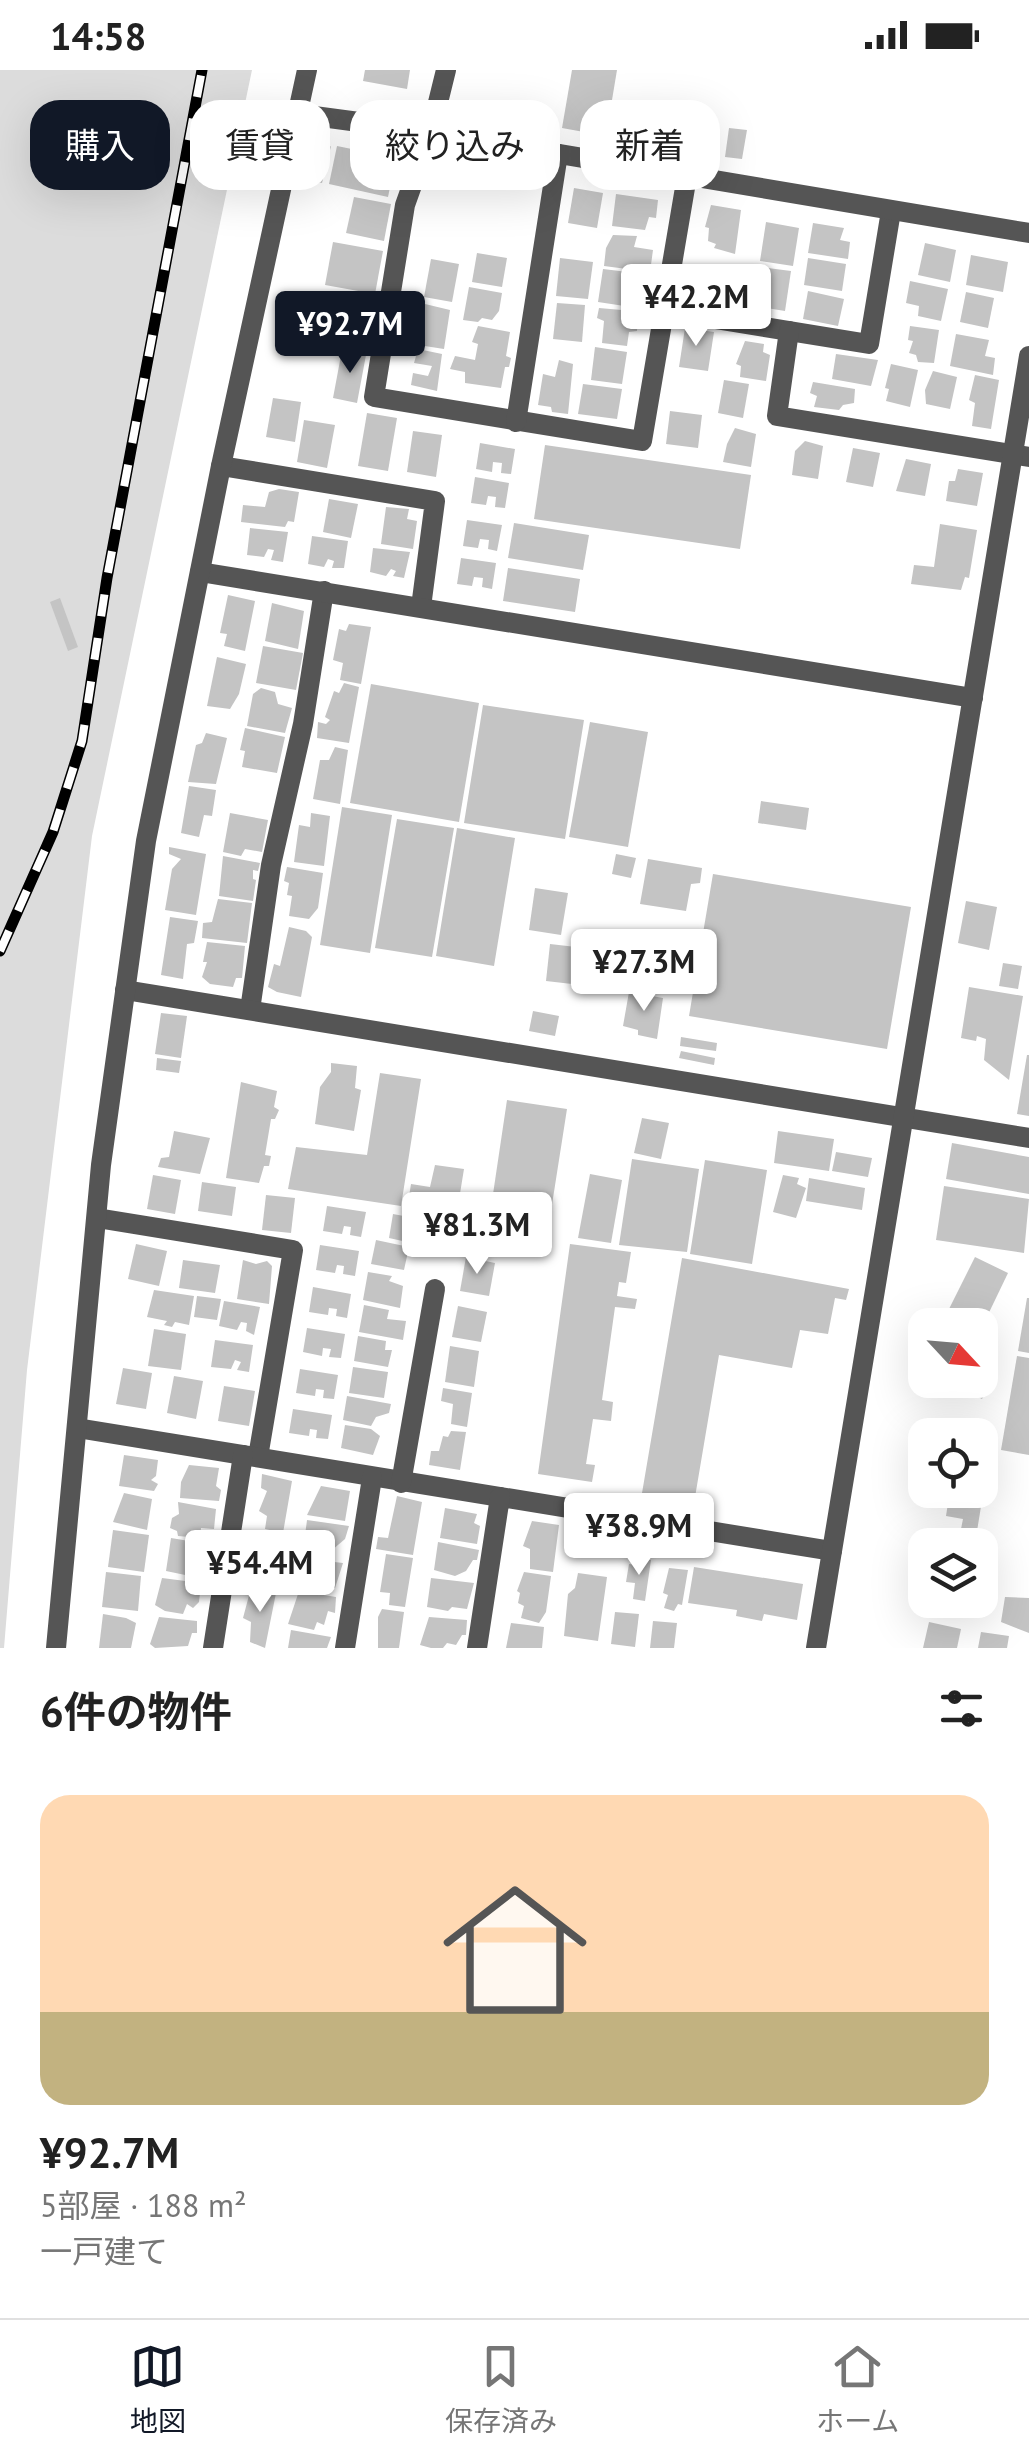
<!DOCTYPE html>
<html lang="ja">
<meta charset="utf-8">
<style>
:root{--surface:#fff;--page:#f6f6f6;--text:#222;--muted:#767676;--line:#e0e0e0;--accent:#111827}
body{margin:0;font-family:"PT Sans","Noto Sans JP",sans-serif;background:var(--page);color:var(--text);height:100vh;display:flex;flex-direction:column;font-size:38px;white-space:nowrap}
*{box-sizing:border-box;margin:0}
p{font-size:32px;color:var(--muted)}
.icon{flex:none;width:55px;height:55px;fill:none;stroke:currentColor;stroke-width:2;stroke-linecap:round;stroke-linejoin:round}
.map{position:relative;height:1578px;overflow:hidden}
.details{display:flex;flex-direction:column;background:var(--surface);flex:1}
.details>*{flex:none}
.top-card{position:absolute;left:30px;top:30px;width:970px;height:90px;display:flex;gap:20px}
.needle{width:65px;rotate:116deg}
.controls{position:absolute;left:908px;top:1238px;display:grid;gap:20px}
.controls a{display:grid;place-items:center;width:90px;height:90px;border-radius:20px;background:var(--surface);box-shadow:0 10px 40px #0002;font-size:50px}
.price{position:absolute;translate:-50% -85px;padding:0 22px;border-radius:10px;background:#fff;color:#222;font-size:32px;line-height:65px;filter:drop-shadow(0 2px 5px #0008)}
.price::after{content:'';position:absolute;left:50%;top:60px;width:30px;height:22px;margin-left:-15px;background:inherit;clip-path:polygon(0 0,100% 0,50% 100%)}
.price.active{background:var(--accent);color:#fff}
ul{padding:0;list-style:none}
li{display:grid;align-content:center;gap:20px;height:530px;padding:0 40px}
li+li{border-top:2px solid var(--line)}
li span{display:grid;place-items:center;height:310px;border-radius:30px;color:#555}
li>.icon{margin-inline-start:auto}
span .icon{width:180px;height:180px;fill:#fffc;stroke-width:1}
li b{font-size:42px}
h2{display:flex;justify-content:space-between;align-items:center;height:120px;padding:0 40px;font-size:42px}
.pill{padding:0 35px;border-radius:30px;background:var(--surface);box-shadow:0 10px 40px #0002;font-size:35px;line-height:90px}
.pill.active{background:var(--accent);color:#fff}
.status{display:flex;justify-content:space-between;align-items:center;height:70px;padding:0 50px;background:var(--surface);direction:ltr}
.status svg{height:28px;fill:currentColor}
.dock{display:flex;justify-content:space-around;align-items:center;height:140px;border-top:2px solid var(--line);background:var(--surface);font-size:28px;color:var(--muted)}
.dock a{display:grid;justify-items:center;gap:5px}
.dock .active{color:var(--accent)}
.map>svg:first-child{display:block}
.green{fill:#dcdcdc}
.building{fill:#c4c4c4}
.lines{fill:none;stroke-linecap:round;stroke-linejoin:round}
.minor{stroke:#555;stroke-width:20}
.tertiary{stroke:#555;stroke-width:20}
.rail-casing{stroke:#000;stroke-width:11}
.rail{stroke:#fff;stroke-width:8;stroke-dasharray:22;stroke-linecap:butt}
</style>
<div class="status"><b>14:58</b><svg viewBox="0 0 49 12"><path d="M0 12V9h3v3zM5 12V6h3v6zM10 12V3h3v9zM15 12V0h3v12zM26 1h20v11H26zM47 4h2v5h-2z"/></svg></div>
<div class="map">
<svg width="1029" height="1578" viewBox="0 0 1029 1578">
<rect width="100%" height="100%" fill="#fff"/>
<polygon class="green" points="0,0 252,0 92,766 27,1300 4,1578 0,1578"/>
<g class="building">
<polygon points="365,0 410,0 407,19 363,11"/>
<polygon points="572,0 617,0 606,66 562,58"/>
<polygon points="729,58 747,60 742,89 725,87"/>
<polygon points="331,76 322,113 310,110 315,87"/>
<polygon points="337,76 396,88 388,127 329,114"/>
<polygon points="574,118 603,123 597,158 568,153"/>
<polygon points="616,124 658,130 656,148 649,147 645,160 612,156"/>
<polygon points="354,127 391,134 384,171 346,163"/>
<polygon points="711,135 741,140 735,184 714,178 716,174 708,171 709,158 705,157"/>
<polygon points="766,152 799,158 793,196 760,191"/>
<polygon points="813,153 844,158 840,170 850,172 848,189 808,183"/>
<polygon points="613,165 637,166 634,177 653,180 650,202 604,196 606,178"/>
<polygon points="333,172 383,181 375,224 325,215"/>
<polygon points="925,173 956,180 950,212 918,205"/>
<polygon points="477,183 507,188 502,217 472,212"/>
<polygon points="971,185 1008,192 1003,222 966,215"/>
<polygon points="560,188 593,192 588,229 556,226"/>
<polygon points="808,188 846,194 842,221 804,215"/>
<polygon points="431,189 459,194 452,232 424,227"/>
<polygon points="705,194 731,201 722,237 695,231"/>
<polygon points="761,197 791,201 785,241 755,236"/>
<polygon points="603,199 636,203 631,237 598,232"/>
<polygon points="910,211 948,219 941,251 918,246 919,236 906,233"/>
<polygon points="469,217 502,223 499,241 492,250 482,248 478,252 463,250"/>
<polygon points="808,221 844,229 838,256 803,249"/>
<polygon points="306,222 334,228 327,259 300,253"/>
<polygon points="966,222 994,228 988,258 960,252"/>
<polygon points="557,233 585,235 582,272 553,269"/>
<polygon points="425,234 450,240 444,279 412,274 414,246 420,246"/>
<polygon points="599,238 633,241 638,246 637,261 629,262 627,276 602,273 604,251 597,248"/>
<polygon points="342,244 371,250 366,277 337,271"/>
<polygon points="478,256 510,262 506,286 511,288 509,297 505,297 501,318 465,313 465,302 450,299 455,286 475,290 478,274 472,272"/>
<polygon points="910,256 939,260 934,293 918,292 916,285 909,283 913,271 908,270"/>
<polygon points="685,258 714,262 708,301 679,297"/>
<polygon points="956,264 989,270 985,286 995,288 993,305 950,296"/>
<polygon points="745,271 764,274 763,282 770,285 766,311 740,307 741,296 736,294"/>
<polygon points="595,277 627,282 622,314 591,310"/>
<polygon points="418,279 442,284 437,321 411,315 413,303 428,306 432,296 414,293"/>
<polygon points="342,280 366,285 357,333 333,328"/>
<polygon points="836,284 878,290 871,316 832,309"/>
<polygon points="559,290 573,294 568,344 552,342 551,337 538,335 543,304 555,307"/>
<polygon points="891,294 918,300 910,337 886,331 889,319 885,318"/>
<polygon points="933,301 957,307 950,339 926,334 925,320"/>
<polygon points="975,305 999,310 991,359 972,356 975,333 969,330"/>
<polygon points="724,310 749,314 743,348 718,343"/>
<polygon points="813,312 855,319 854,333 843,335 839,340 814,337 817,326 810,323"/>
<polygon points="583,314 622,319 617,349 578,344"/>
<polygon points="273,328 301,332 295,372 266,367"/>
<polygon points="670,341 702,345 698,378 666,374"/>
<polygon points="367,343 397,348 388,401 358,396"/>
<polygon points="304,350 335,355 327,398 297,392"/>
<polygon points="735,358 756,364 751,397 723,392 727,374"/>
<polygon points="413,361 442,365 436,407 407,402"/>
<polygon points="805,371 823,376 818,409 792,405 795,381"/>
<polygon points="480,373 515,379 511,404 501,403 502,393 493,392 492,402 476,399"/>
<polygon points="545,375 751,405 740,479 534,449"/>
<polygon points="853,378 880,383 873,417 846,412"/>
<polygon points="906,389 931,394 925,426 896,421"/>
<polygon points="958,399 983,403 977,436 946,431 949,411 955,411"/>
<polygon points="475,407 509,413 505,438 495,437 496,427 488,426 486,435 471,433"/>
<polygon points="279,419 299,422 294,452 288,451 285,457 241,452 243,435 265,437 269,422"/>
<polygon points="329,429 358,434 351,468 323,462"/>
<polygon points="386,437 409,439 407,449 417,451 413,479 381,474"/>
<polygon points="467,450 502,455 497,481 488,479 489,470 480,469 478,478 463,476"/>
<polygon points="514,453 589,465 583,500 508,488"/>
<polygon points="940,454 977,460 969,508 965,507 961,520 911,514 914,495 934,497"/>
<polygon points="250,458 288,462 283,492 271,490 274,480 268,479 264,487 247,485"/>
<polygon points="312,466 348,471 344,498 332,498 334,491 328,489 324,497 308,494"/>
<polygon points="373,478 410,482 404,508 393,506 396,501 391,499 386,506 370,502"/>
<polygon points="461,488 496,493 492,519 482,517 483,508 474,507 472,516 457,514"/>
<polygon points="508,498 580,509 575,542 503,531"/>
<polygon points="228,525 255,531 245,581 224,576 227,564 220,563"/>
<polygon points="60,528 78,577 68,581 50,532"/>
<polygon points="272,533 304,541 298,579 265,571"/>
<polygon points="349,554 371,557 361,614 340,610 343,593 333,590 339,559 346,561"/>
<polygon points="263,576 303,583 296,620 256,613"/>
<polygon points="217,587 246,594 239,624 230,639 207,636"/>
<polygon points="344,613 359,617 349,673 317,668 318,652 326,654 330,650 325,647 334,621 339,623"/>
<polygon points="371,614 479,633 459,752 350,733"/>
<polygon points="261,618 275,622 278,634 292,638 285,663 247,656 253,624"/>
<polygon points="483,635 584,650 565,769 464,753"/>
<polygon points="590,652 648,662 628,777 569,767"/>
<polygon points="245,658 285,667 277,703 242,697 245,681 240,680"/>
<polygon points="206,663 227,668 216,714 188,712 196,675 202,673"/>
<polygon points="335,677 348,680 340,734 313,729 320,690 329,690"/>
<polygon points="189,716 216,720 212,746 204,745 199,767 181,763"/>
<polygon points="761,731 809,738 806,760 758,753"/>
<polygon points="342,737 392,745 370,883 320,875"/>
<polygon points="230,743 268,750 262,782 245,779 241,786 223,782"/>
<polygon points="311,743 330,746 324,796 294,792 299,755 310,757"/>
<polygon points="397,749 454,758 432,887 375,878"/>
<polygon points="457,758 515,768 494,896 436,886"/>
<polygon points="169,777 206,784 196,845 165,840 172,799 181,789 169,784"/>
<polygon points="616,784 636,788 631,808 612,804"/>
<polygon points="223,786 260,793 258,801 253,800 253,809 256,810 253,831 219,826"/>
<polygon points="648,789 702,798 700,813 691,814 686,841 640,834"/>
<polygon points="287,797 323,803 318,838 309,849 289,846 292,826 287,825 289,813 284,811"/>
<polygon points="713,804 911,837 887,979 689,946"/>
<polygon points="535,818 568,823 561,865 529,860"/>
<polygon points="218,829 252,833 247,873 202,868 203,853 212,852"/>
<polygon points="966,831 997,837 989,880 958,873"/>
<polygon points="170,847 198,851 194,873 187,874 183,909 161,905"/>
<polygon points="289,857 306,861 312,867 301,927 277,922 268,917 274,894 280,896"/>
<polygon points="656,860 688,866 687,875 678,875 672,911 635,906 640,864 652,868"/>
<polygon points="207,872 245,876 242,908 236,908 233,917 210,914 202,907 207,892 203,892"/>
<polygon points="550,874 576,877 572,914 546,911"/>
<polygon points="1003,893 1022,896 1018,919 999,916"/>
<polygon points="969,917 1023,926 1009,1010 984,990 986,969 977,966 976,971 961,968"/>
<polygon points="629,922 663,928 657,969 638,965 638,960 623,956"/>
<polygon points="533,941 559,946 555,966 529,961"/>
<polygon points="161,943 187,946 181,988 155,984"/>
<polygon points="681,967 717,973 716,981 680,976"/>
<polygon points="681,981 715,988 714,995 679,988"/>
<polygon points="1027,985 1029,985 1029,1046 1017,1044"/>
<polygon points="157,988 181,991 179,1003 156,1000"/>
<polygon points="331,993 357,996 355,1018 361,1020 354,1061 315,1054 320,1017 331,1002"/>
<polygon points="380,1003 421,1009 401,1136 288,1119 296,1077 367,1085"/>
<polygon points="241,1012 277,1021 274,1037 279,1040 275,1049 271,1049 265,1085 271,1086 269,1096 264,1096 259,1113 226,1108"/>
<polygon points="507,1030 567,1039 548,1160 489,1151"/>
<polygon points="642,1048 669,1053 661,1089 634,1083"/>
<polygon points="174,1061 210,1068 200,1104 158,1097 161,1088 169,1087"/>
<polygon points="778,1061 834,1069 829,1101 774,1093"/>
<polygon points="952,1073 1029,1087 1029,1124 946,1109"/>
<polygon points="836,1082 872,1088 868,1107 832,1101"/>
<polygon points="632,1089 699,1099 687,1182 619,1175"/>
<polygon points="705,1090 767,1100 752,1194 690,1184"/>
<polygon points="435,1095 464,1099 456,1148 407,1139 411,1114 430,1117"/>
<polygon points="590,1104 622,1110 611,1173 578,1168"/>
<polygon points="153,1105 181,1110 175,1144 147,1139"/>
<polygon points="783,1105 799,1108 797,1114 806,1118 796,1148 773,1142"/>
<polygon points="809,1108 865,1118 862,1140 806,1131"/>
<polygon points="202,1112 236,1117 232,1146 198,1141"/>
<polygon points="944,1116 1029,1129 1024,1183 936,1170"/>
<polygon points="266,1125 295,1128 291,1163 262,1160"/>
<polygon points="327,1136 366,1142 361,1167 350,1165 351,1157 344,1156 342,1164 323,1161"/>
<polygon points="393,1144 430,1151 425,1176 389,1168"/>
<polygon points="465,1153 498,1161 493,1186 459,1178"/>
<polygon points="376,1170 409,1177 404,1200 371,1194"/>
<polygon points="136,1174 167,1181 159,1216 128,1209"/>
<polygon points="570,1174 631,1182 626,1213 619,1212 617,1226 637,1229 635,1239 615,1237 602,1330 613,1332 611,1351 593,1349 586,1394 595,1395 592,1412 538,1404"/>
<polygon points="320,1175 359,1181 355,1206 343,1204 344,1196 337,1195 335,1203 316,1200"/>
<polygon points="466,1187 495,1193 489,1226 460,1221"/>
<polygon points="975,1187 1008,1203 983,1255 941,1255"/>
<polygon points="682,1188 849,1219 846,1230 835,1228 828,1264 800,1260 792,1298 719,1285 693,1439 641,1429"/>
<polygon points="183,1190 220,1195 215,1223 179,1218"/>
<polygon points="243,1190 256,1194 267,1191 272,1196 269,1234 237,1229"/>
<polygon points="368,1202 392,1206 389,1211 403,1216 400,1238 363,1230"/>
<polygon points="313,1217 351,1224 347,1248 336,1246 337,1239 329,1238 328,1245 309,1242"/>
<polygon points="154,1220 194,1226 189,1255 175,1252 172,1257 164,1255 167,1251 147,1247"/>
<polygon points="197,1226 221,1229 217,1250 194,1247"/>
<polygon points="1027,1228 1029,1228 1029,1283 1018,1281"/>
<polygon points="224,1231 260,1237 254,1265 246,1261 247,1253 241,1252 237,1260 219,1256"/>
<polygon points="364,1235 389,1240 387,1249 406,1251 403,1270 359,1262"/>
<polygon points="458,1236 487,1242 481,1272 452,1267"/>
<polygon points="307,1258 345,1264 341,1288 329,1287 331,1279 323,1278 322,1286 303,1282"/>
<polygon points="154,1259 186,1264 181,1300 148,1296"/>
<polygon points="358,1266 386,1271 385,1280 392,1280 388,1297 354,1291"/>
<polygon points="215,1270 253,1275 249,1302 237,1300 241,1292 235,1290 231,1299 211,1297"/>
<polygon points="450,1276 479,1281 474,1317 445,1312"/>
<polygon points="980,1286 998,1295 982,1329 951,1313 952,1310 980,1310"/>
<polygon points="1017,1286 1029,1288 1029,1385 1001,1380"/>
<polygon points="353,1297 388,1302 384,1328 349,1323"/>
<polygon points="123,1298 152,1303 146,1339 116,1334"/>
<polygon points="300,1299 338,1305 334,1329 323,1328 324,1320 316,1319 315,1326 296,1323"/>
<polygon points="174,1306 203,1311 196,1349 167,1343"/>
<polygon points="224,1316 255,1321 249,1356 218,1351"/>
<polygon points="443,1318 472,1323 467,1357 451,1354 453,1334 441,1331"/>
<polygon points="347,1326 391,1334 389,1343 376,1347 371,1356 343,1350"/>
<polygon points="293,1339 332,1345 328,1369 316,1368 317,1360 310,1359 309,1366 289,1363"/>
<polygon points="345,1355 371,1359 380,1366 373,1385 341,1378"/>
<polygon points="451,1361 466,1362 460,1400 429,1395 431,1381 439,1381 443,1366 448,1367"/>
<polygon points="124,1385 158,1390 156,1406 151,1410 158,1414 154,1421 119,1416"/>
<polygon points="980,1387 989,1388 977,1461 961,1459 963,1449 946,1446 950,1420 980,1420"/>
<polygon points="189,1395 219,1398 216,1416 221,1420 219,1431 180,1428 181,1412"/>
<polygon points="262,1404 292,1411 283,1463 265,1459 267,1446 259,1441 267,1421 261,1418"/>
<polygon points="321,1416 350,1421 345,1451 307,1445"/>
<polygon points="124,1423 152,1429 147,1460 113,1452"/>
<polygon points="397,1426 422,1432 413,1485 376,1479 378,1467 388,1468"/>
<polygon points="178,1432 216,1439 214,1459 201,1458 200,1468 178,1466 177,1461 170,1458 172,1448 179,1444"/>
<polygon points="445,1438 477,1444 474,1453 480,1456 477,1474 440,1468"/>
<polygon points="307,1450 349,1456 345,1469 325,1486 303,1481"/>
<polygon points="532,1451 559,1455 553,1502 530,1499 530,1479 523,1476"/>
<polygon points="113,1460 149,1465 144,1502 108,1497"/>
<polygon points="256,1462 283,1466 276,1517 257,1516 258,1500 249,1499"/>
<polygon points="171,1468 213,1475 205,1502 193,1501 190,1506 166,1501"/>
<polygon points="438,1472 479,1480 477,1490 473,1490 466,1501 455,1506 434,1500"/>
<polygon points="386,1484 413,1488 405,1537 389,1535 390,1523 380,1522"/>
<polygon points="300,1488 343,1493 335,1518 318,1515 315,1521 300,1517 302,1501 298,1499"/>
<polygon points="639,1488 651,1490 645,1531 633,1529 635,1513 626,1512 629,1494 637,1495"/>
<polygon points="694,1497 803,1514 797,1550 764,1544 762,1551 736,1546 737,1540 688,1533"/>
<polygon points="669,1498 688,1500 682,1535 678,1534 674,1541 664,1538 668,1525 663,1523"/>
<polygon points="106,1502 141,1506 138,1541 102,1537"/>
<polygon points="524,1502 551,1506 546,1542 539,1553 521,1548 524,1536 518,1533 520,1523 517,1521"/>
<polygon points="578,1503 607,1507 598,1571 564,1566 568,1524 575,1518"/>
<polygon points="162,1508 201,1513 199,1532 193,1538 187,1534 183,1544 165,1541 155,1535"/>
<polygon points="431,1508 474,1513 467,1539 452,1537 448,1541 427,1537"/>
<polygon points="251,1518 276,1523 265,1578 250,1572 251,1552 243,1548"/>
<polygon points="299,1521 336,1527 335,1543 328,1541 324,1555 317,1552 314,1560 288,1554"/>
<polygon points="1005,1527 1029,1528 1029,1563 1001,1552"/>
<polygon points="382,1539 404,1542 399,1578 378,1578 378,1547"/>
<polygon points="615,1542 639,1544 635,1577 611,1574"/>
<polygon points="103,1544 126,1548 136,1553 131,1578 99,1578"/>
<polygon points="159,1547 197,1551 197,1563 192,1563 188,1576 155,1578 150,1574"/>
<polygon points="429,1547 467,1550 466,1565 462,1565 456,1575 447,1573 443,1578 431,1578 420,1575"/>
<polygon points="653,1551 677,1553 674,1578 650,1578"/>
<polygon points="929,1552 961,1559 957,1578 923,1578"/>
<polygon points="511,1553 544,1557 542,1578 506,1578"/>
<polygon points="291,1560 331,1567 327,1578 288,1578"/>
<polygon points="981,1562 1009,1566 1007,1578 978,1578"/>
</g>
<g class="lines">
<g class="minor">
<polyline points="446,0 430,65 405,135 374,327 642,371 687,106"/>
<polyline points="666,241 869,274 891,141"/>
<polyline points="789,261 777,346 1029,387"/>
<polyline points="516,352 558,84"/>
<polyline points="221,396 435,431 421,537"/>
<polyline points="250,940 271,795 303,654 324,521"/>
<polyline points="97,1148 293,1180 258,1387"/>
<polyline points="77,1358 832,1481"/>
<polyline points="401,1413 435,1219"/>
<polyline points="213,1578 243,1385"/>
<polyline points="345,1578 372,1408"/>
<polyline points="477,1578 500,1427"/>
</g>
<g class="tertiary">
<polyline points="299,44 404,58 1029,163"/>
<polyline points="200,502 973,628"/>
<polyline points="125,920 1029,1068"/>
<polyline points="56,1578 101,1095 146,771 221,396 307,0"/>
<polyline points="816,1578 1029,286"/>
</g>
<defs>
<polyline id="rail" points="0,881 53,762 82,671 107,508 202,0"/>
</defs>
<use href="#rail" class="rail-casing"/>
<use href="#rail" class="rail"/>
</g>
</svg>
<div class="controls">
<a><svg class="needle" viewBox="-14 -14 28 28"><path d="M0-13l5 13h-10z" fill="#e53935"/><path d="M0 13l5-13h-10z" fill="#767676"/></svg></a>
<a><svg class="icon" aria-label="locate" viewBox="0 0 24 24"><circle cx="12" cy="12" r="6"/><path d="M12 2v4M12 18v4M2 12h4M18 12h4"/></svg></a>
<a><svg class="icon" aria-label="layers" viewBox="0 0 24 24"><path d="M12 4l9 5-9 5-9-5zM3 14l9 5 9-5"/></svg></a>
</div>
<b class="price" style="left:696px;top:279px">¥42.2M</b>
<b class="price active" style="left:350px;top:306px">¥92.7M</b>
<b class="price" style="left:644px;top:944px">¥27.3M</b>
<b class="price" style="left:477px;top:1207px">¥81.3M</b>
<b class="price" style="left:639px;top:1508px">¥38.9M</b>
<b class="price" style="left:260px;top:1545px">¥54.4M</b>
<div class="top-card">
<a class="pill active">購入</a>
<a class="pill">賃貸</a>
<a class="pill">絞り込み</a>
<a class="pill">新着</a>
</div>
</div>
<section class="details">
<h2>6件の物件<svg class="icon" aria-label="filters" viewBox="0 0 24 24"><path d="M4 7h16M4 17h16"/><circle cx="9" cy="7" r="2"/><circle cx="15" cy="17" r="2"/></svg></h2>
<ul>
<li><span style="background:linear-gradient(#ffd9b3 70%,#c2b280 0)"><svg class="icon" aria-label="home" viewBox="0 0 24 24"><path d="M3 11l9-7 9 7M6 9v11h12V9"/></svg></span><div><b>¥92.7M</b><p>5部屋 · 188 m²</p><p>一戸建て</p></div></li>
</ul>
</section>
<nav class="dock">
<a class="active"><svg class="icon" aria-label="map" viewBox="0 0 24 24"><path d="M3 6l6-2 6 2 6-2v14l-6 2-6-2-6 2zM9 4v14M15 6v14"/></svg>地図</a>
<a><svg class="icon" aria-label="saved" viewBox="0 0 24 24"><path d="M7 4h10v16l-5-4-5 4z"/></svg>保存済み</a>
<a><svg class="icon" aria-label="home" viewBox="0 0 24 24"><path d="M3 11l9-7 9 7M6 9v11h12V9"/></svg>ホーム</a>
</nav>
